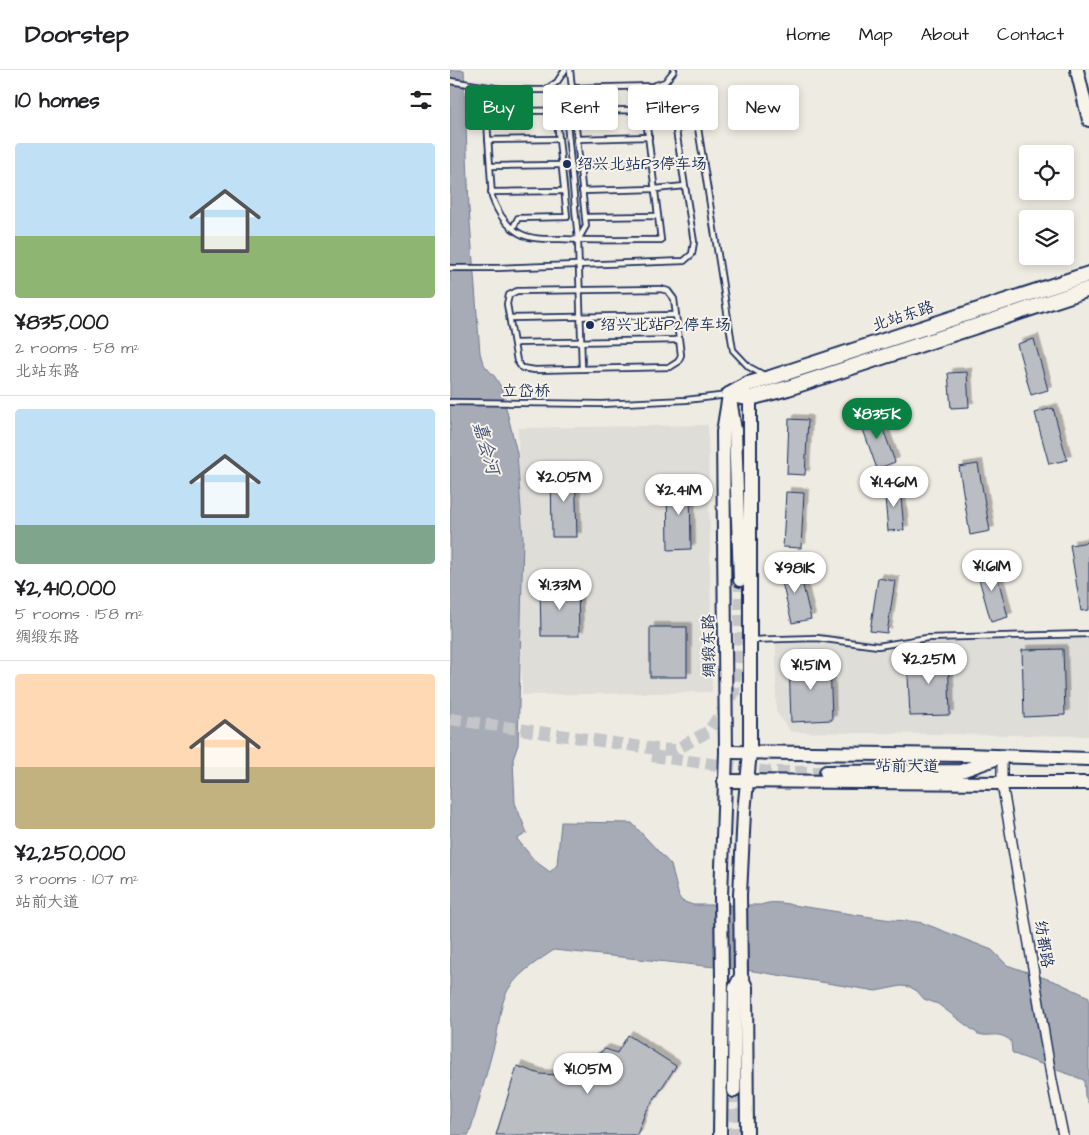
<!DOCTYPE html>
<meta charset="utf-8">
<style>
:root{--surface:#fff;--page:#f6f6f6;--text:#202124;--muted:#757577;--line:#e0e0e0;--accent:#0b8043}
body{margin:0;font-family:"Architects Daughter","LXGW WenKai TC",sans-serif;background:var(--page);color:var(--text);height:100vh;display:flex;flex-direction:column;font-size:19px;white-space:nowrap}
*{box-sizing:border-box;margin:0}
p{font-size:16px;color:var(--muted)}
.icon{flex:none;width:28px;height:28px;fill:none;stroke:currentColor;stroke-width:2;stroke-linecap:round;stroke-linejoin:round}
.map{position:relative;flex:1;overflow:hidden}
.details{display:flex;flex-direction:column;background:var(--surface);width:450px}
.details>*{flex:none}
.hud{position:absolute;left:15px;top:15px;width:475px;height:45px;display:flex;gap:10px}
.buttons{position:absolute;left:569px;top:75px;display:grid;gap:10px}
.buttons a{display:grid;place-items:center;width:55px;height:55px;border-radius:5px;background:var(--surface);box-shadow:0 2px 8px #0003;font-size:25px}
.price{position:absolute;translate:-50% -42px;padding:0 11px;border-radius:18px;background:#fff;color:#222;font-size:16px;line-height:32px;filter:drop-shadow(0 1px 2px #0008)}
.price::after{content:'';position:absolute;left:50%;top:30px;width:15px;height:11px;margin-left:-8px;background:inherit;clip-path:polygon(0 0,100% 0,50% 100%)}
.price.current{background:var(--accent);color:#fff}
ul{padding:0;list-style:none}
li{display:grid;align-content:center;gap:10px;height:265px;padding:0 15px}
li+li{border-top:1px solid var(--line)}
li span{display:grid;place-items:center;height:155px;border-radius:5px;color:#555}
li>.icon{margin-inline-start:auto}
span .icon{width:90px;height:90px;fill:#fffc;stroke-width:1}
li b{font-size:21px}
h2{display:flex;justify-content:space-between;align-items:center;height:60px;padding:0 15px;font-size:21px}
.tag{padding:0 18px;border-radius:5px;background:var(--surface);box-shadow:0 2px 8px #0003;font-size:18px;line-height:45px}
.tag.current{background:var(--accent);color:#fff}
header{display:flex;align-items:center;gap:30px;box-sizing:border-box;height:70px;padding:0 25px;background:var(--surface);border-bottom:1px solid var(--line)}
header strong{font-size:24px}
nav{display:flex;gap:28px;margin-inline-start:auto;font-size:18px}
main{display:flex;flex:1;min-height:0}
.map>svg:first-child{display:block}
.built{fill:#deddd8}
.water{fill:#a6abb5;stroke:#6e7992}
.building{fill:#babdc2;stroke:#1b2f5e;filter:url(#shadow)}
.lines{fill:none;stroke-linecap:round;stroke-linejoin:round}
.secondary-tunnel{stroke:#c4c5c8;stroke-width:12;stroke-dasharray:12 6;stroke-linecap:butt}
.lane-casing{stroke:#1b2f5e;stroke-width:8}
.street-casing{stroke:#1b2f5e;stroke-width:12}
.secondary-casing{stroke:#1b2f5e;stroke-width:16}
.primary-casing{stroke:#1b2f5e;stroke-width:18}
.lane{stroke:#f7f3e8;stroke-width:4.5}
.street{stroke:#f7f3e8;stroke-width:9}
.secondary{stroke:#f7f3e8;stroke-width:12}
.primary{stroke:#f7f3e8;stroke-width:14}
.poi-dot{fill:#1b2f5e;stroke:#f7f3e8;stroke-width:2}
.labels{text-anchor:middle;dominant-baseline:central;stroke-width:4;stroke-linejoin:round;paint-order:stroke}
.poi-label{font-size:16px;fill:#1b2f5e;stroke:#f7f3e8;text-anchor:start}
.street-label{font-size:16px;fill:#1b2f5e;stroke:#f7f3e8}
.water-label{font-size:18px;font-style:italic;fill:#455478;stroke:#f7f3e8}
</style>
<header>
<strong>Doorstep</strong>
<nav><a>Home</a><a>Map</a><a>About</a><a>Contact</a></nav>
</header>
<main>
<section class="details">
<h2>10 homes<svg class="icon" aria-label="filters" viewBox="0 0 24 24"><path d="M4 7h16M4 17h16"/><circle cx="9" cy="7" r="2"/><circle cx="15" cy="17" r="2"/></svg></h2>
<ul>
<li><span style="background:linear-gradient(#bfe0f5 60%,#8fb573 0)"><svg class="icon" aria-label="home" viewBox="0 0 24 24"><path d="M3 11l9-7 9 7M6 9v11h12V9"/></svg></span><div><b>¥835,000</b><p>2 rooms · 58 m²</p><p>北站东路</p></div></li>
<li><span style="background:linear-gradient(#bfe0f5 75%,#7fa58c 0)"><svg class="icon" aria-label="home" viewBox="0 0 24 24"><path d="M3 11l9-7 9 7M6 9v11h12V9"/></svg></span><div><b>¥2,410,000</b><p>5 rooms · 158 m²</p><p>绸缎东路</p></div></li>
<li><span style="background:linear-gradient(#ffd9b3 60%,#c2b280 0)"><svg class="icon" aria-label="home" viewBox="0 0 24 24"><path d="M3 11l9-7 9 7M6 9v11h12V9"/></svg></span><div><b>¥2,250,000</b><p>3 rooms · 107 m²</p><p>站前大道</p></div></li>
</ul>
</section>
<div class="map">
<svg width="639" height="1065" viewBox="0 0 639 1065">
<defs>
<filter id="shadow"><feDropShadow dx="4.5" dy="-4.5" stdDeviation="0" flood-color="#0004"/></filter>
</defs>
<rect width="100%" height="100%" fill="#eeebe2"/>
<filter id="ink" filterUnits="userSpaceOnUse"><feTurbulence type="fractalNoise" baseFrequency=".02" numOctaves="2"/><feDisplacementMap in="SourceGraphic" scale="10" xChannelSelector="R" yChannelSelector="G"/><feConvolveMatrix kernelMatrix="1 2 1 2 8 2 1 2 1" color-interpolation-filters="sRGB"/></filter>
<g filter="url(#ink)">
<g class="built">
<polygon points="258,355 262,622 72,625 68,358"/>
<polygon points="639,560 639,666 341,662 326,642 326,565 372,563 432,571 474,564"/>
</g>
<path class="water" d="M0,0H14L19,139L30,283L32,290L35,296L45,307L51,317L67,383L73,468L68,675L63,689L65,733L77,763L67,769L85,791L100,802L107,795L111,752L182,753L221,795L229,827L232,831L243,835H311C322,830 338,834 349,836C378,840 406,845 434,849C447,851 460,850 473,853L542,880L557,895L609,913L639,927V1034L635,1026L634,1010L564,984L562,982L561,971C547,960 542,968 528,964L488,934L474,929L467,921L460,917L451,916L426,921L303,901L104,880C89,890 73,900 62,914C50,929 50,950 46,968C37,1001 29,1033 19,1065H0Z"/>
<g class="building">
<polygon points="584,269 598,320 581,325 567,274"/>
<polygon points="517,302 519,337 501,338 498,303"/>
<polygon points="603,338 617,390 599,394 585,343"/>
<polygon points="427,342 445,392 427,399 409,348"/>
<polygon points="339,349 358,350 355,405 337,404"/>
<polygon points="528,394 540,461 520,465 509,397"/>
<polygon points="125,398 127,467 102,467 101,399"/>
<polygon points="240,412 241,479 218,480 217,413"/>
<polygon points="450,415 454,460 438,461 434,416"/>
<polygon points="336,422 354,423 351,478 333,477"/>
<polygon points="639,472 639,540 631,541 620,475"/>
<polygon points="544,493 558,547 541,552 526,498"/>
<polygon points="348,495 361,549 342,553 329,500"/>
<polygon points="428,508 445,511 437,563 420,561"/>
<polygon points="90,516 128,516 129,566 91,566"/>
<rect x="200" y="557" width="37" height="50"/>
<polygon points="613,579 615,645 574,647 572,580"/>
<polygon points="498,585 500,645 460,646 457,586"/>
<polygon points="380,590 382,650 341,652 339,592"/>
<polygon points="178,965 226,996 195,1043 187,1065 46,1065 67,996 90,1004 109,1005 129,998 155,979 167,983"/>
</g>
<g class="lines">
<g class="secondary-tunnel">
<polyline points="0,649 206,679 225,680 259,661 284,623 290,569 290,510"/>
<polyline points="202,686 320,702 376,702"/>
<polyline points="284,1021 285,1065"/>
</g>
<defs>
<g id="lane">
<polyline points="120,0 122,18 116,41 128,170 132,299"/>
<polyline points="0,11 58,20 95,20 107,12 115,0"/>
<polyline points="122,18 203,16 215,12 223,2 224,0"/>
<path d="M189,40L196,49L211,170C178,170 144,171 111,169C97,169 81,170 69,163C55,155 47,141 42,127L37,51L45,41Z"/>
<polyline points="127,69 199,67"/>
<polyline points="38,70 109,69"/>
<polyline points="130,95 202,94"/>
<polyline points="40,96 112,95"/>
<polyline points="132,121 205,119 235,116"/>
<polyline points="41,122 114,121"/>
<polyline points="135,147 208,146"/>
<polyline points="63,158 68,148 117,147 107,50 116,41 125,48 135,147 136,156 128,170"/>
<polyline points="0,198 47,198 234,191 242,184 244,172 224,48 225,39 231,32 240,34 246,45 283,280 299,297 314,305"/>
<polygon points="211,219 218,221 224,229 231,285 228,292 220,297 85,300 72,298 67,291 57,234 59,225 67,221"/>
<polyline points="60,248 226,245"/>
<polyline points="64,273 229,270"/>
<polyline points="0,332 152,334 236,330 278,325"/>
<polyline points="301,570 367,568 428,576 477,568 639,564"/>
</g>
<polyline id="street" points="552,686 552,713 602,1011 613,1065"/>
<g id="secondary">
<polyline points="627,0 639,50"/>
<polyline points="281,335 285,360 290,510"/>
<polyline points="276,682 516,685 639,689"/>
<polyline points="376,702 511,701 545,689"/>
<polyline points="274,711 552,713 639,713"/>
<polyline points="284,1021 285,918 291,906"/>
<polyline points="270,1065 272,908 271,826 276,682 273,362 279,325"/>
<polyline points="297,1065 296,917 291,906 290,825 294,742 300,682 300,328"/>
</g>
<g id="primary">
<polyline points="279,325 298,314 320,308 639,204"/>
<polyline points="279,325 300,328 338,318 639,219"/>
</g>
</defs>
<use href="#lane" class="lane-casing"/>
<use href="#street" class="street-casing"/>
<use href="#secondary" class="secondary-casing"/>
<use href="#primary" class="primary-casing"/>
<use href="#lane" class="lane"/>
<use href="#street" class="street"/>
<use href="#secondary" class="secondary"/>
<use href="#primary" class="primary"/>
</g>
</g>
<g class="poi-dot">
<circle cx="117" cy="94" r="5"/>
<circle cx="140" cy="255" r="5"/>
</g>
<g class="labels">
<g class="poi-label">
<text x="127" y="94">绍兴北站P3停车场</text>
<text x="150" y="255">绍兴北站P2停车场</text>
</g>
<g class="street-label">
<text transform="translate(453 246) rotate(-18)">北站东路</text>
<text x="76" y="321">立岱桥</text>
<text transform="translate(259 576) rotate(-91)">绸缎东路</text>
<text transform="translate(457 696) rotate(1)">站前大道</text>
<text transform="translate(594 874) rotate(81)">纺都路</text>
</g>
<g class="water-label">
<text transform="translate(36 378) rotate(74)">嘉会河</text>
</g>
</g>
</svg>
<div class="buttons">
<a><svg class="icon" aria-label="locate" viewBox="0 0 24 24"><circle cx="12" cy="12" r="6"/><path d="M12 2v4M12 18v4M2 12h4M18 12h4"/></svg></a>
<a><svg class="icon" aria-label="layers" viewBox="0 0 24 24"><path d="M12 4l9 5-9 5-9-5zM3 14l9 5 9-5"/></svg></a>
</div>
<b class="price current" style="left:427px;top:370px">¥835K</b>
<b class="price" style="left:114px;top:433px">¥2.05M</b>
<b class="price" style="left:444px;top:438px">¥1.46M</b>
<b class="price" style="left:229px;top:446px">¥2.41M</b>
<b class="price" style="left:542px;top:522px">¥1.61M</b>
<b class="price" style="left:345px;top:524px">¥981K</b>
<b class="price" style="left:110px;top:541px">¥1.33M</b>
<b class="price" style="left:479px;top:615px">¥2.25M</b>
<b class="price" style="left:361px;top:621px">¥1.51M</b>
<b class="price" style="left:138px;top:1025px">¥1.05M</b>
<div class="hud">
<a class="tag current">Buy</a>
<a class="tag">Rent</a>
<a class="tag">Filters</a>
<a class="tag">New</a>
</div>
</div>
</main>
